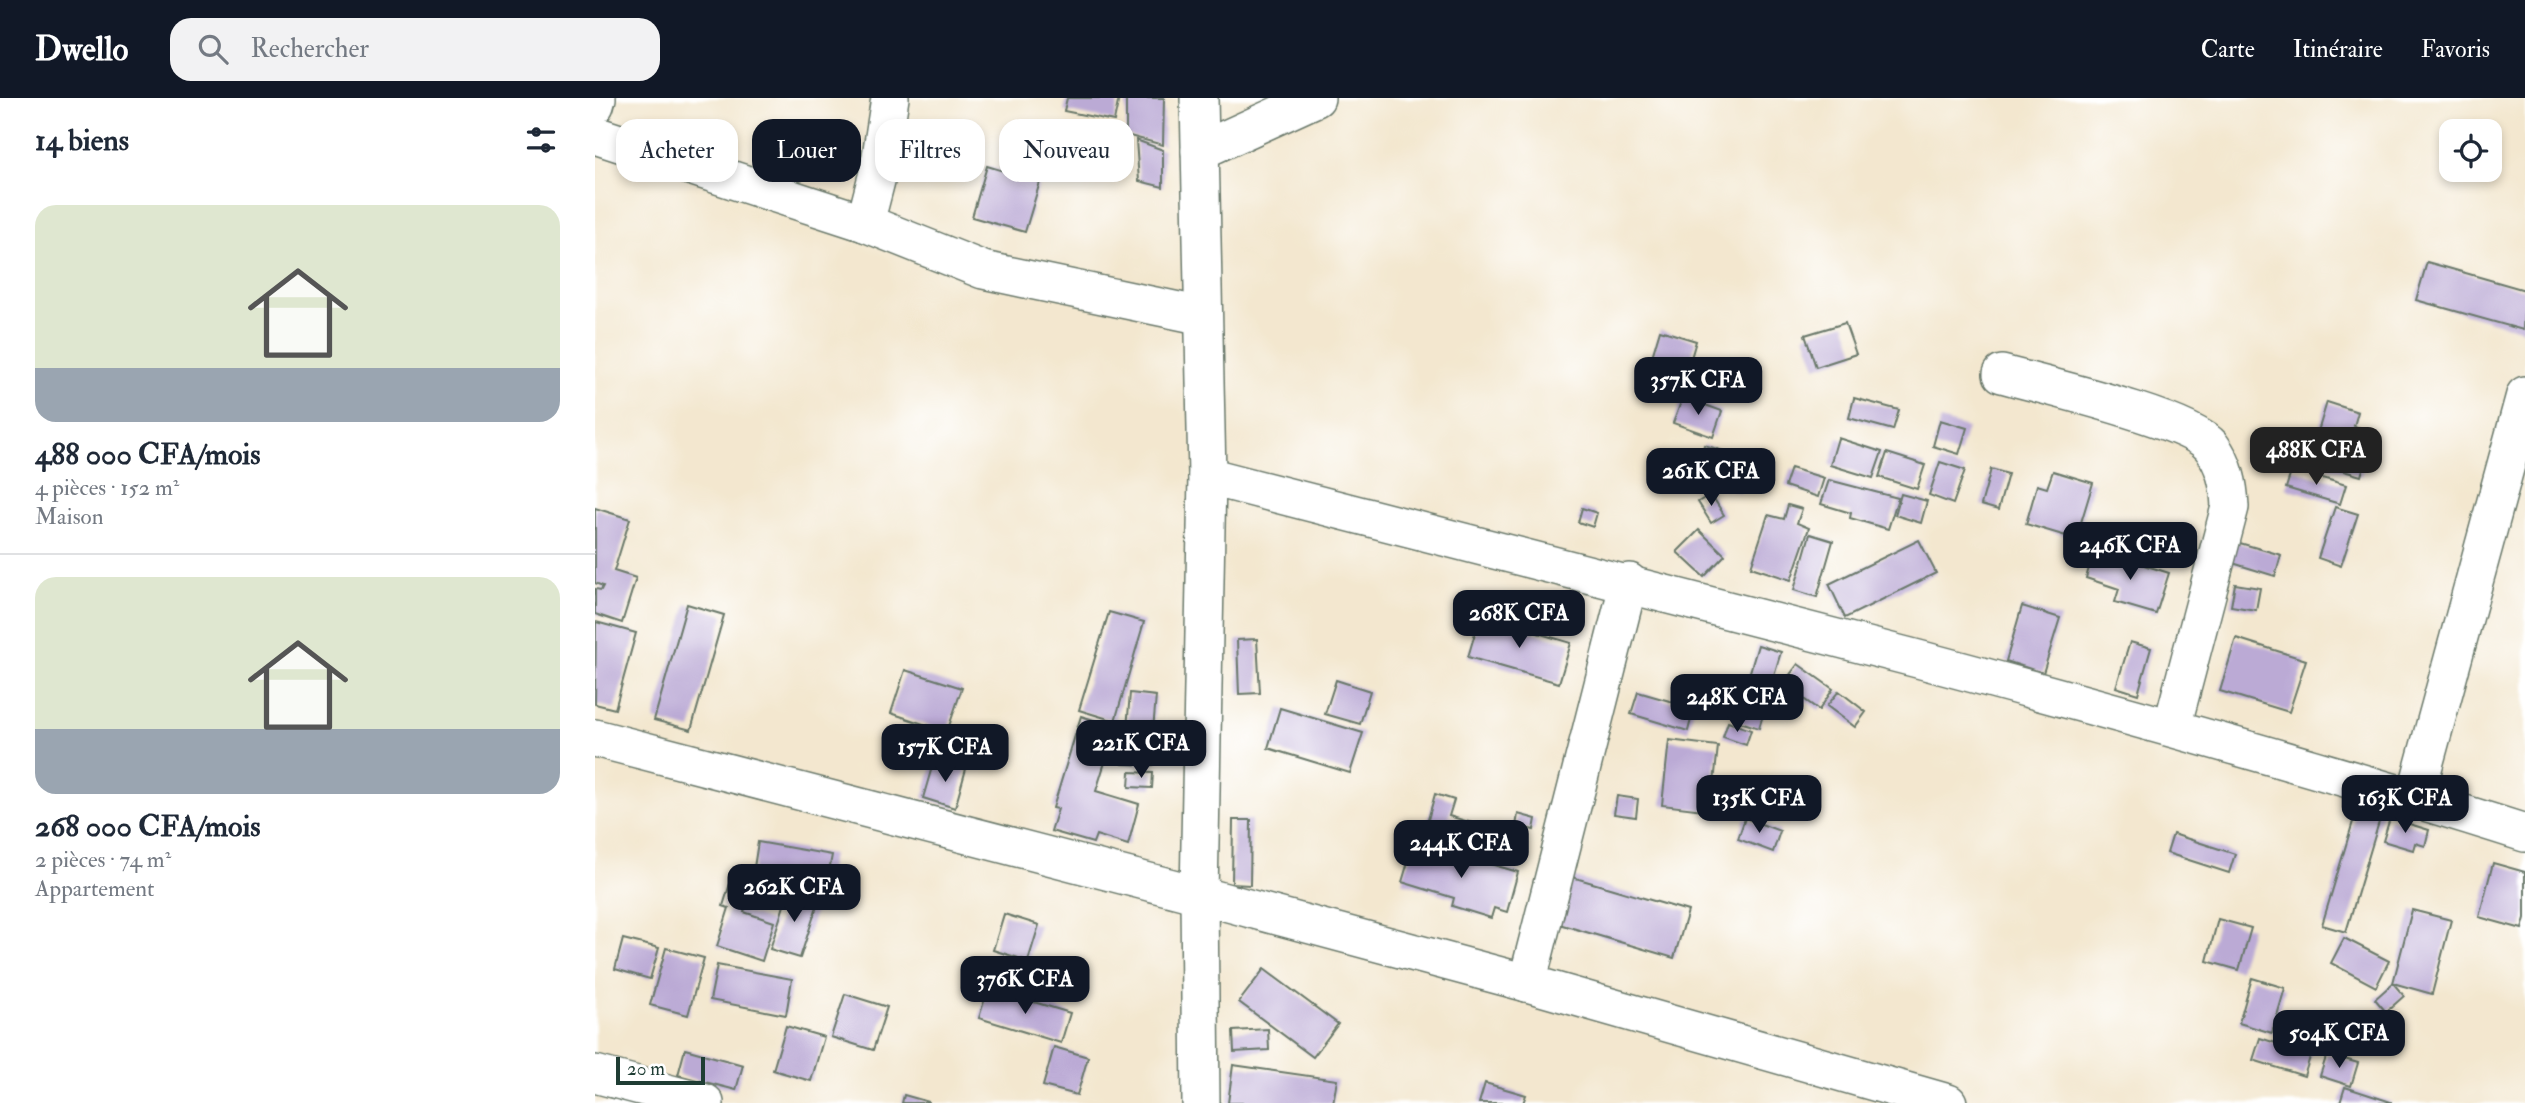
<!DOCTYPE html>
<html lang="fr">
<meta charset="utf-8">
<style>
:root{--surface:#fff;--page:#f2f2f3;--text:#1f2937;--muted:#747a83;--line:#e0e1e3;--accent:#111827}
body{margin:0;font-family:"IM FELL Double Pica",serif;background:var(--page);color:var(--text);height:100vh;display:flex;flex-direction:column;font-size:26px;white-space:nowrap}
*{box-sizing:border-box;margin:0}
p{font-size:23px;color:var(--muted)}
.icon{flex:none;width:38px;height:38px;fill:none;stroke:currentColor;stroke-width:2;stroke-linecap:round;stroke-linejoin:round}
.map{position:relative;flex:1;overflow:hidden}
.sheet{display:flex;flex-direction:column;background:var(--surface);width:595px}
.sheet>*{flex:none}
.hud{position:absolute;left:21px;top:21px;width:665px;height:63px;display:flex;gap:14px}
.controls{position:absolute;left:1844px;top:21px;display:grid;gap:14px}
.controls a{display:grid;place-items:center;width:63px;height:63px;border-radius:14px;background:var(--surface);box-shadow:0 4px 10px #0003;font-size:35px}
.scale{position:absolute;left:21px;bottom:18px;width:89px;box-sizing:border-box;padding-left:7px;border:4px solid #1f3d34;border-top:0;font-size:19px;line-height:24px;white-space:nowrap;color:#1f3d34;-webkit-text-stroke:5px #fff;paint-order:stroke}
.price{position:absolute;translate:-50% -60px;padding:0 16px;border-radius:14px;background:var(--accent);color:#fff;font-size:23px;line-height:46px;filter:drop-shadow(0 2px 4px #0008)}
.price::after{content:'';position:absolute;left:50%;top:42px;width:21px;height:16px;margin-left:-10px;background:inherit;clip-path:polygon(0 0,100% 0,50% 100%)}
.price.current{background:#222;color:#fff}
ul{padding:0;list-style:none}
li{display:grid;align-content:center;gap:14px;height:371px;padding:0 35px}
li+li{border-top:2px solid var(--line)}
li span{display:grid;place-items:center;height:217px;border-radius:21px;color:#555}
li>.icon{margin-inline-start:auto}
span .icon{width:126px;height:126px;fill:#fffc;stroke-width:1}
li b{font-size:30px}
h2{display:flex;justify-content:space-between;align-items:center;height:84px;padding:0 35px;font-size:30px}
.pill{padding:0 24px;border-radius:21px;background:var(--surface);box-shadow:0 4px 10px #0003;font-size:24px;line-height:63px}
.pill.current{background:var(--accent);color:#fff}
header{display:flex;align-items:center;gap:42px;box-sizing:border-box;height:98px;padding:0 35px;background:var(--accent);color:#fff}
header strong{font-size:33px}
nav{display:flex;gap:38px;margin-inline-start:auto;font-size:24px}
.search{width:490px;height:63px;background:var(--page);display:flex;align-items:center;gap:18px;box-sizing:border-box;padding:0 24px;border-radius:21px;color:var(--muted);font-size:26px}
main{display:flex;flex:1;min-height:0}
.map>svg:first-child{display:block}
.building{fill:#bbaad5}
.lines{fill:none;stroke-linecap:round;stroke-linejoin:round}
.minor-casing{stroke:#69786a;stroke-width:40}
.minor{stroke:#fff;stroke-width:37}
</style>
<header>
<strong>Dwello</strong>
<div class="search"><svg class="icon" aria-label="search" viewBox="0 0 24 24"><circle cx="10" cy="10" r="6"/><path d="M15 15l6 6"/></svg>Rechercher</div>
<nav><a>Carte</a><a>Itinéraire</a><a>Favoris</a></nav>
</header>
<main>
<section class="sheet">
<h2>14 biens<svg class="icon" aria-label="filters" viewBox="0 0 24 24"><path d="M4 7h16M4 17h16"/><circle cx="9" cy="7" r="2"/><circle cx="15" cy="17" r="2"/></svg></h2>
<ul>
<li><span style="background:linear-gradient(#dfe7d0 75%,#9aa5b1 0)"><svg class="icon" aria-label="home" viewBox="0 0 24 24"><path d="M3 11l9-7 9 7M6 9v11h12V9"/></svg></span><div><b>488 000 CFA/mois</b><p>4 pièces · 152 m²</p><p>Maison</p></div></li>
<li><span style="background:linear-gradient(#dfe7d0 70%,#9aa5b1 0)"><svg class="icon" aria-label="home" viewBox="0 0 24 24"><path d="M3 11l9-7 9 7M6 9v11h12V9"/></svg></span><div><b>268 000 CFA/mois</b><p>2 pièces · 74 m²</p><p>Appartement</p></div></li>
</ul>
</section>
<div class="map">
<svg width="1930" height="1005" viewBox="0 0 1930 1005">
<rect width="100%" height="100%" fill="#fff"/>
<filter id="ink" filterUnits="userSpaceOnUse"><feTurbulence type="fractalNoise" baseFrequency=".0143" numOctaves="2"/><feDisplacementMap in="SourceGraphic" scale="14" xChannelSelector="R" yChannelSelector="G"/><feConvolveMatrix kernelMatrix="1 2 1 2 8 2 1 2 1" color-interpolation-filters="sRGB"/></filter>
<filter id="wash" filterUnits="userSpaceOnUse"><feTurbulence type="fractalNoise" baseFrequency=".00686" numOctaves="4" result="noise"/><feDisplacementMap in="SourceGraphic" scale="28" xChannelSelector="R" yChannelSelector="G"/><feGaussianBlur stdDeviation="1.57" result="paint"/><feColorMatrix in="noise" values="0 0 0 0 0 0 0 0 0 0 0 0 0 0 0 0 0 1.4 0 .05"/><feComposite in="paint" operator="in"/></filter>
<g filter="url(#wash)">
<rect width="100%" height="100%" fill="#f3e7cf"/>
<g id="blocks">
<g class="building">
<polygon points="472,0 524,0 519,23 469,13"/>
<polygon points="531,0 569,0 568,47 531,37"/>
<polygon points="541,42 568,52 568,89 544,83"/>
<polygon points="392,68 445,84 430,134 377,119"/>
<polygon points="1832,164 1930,192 1928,232 1821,202"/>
<polygon points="1250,225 1261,256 1221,269 1210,237"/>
<polygon points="1065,232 1101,243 1092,274 1056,262"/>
<polygon points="1088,299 1127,313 1118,339 1078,325"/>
<polygon points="1259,300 1304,312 1298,332 1254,320"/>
<polygon points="1732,304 1763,314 1759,328 1779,334 1766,378 1714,363"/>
<polygon points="1345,322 1372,330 1364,356 1338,348"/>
<polygon points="1243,340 1287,354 1278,380 1235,367"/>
<polygon points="1109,347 1155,361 1145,394 1099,380"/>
<polygon points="1292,355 1330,367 1322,391 1284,379"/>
<polygon points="1345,364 1370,372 1358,406 1334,397"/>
<polygon points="1196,370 1229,380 1223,399 1190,388"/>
<polygon points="1396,371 1413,376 1403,412 1386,407"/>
<polygon points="1697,371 1751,387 1745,406 1691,390"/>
<polygon points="1458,373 1498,385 1481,441 1431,426 1442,387 1452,390"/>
<polygon points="1234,382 1303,400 1293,431 1255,420 1256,415 1226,406"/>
<polygon points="1116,396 1129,417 1116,425 1103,404"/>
<polygon points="1306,396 1332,403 1326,425 1300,417"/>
<polygon points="1193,407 1207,411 1202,425 1214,430 1196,482 1156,469 1173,417 1189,421"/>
<polygon points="1740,409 1763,416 1746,468 1723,460"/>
<polygon points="0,410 35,421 19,473 41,480 27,525 0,516 0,491 6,492 8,488 0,485"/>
<polygon points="987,410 1002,415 998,429 983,424"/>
<polygon points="1104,432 1130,457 1109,479 1082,454"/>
<polygon points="1215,436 1238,443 1222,499 1199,492"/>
<polygon points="1324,442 1341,475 1250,520 1234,486"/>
<polygon points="1638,443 1686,457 1680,478 1631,463"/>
<polygon points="1498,456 1532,467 1533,462 1574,475 1561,516 1520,504 1524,491 1491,480"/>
<polygon points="1640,486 1665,490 1661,512 1636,508"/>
<polygon points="92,506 129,517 96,632 59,622"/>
<polygon points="1427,508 1465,520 1448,575 1411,563"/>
<polygon points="514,514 549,524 520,623 484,612"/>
<polygon points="885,518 976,545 964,585 873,559"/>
<polygon points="1,524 41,535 20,611 0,606"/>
<polygon points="1641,540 1711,562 1694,614 1625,593"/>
<polygon points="662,541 665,595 644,596 642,542"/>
<polygon points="1535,544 1556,550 1543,596 1521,589"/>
<polygon points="1163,547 1186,554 1172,600 1149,594"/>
<polygon points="1203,566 1238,591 1224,612 1188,586"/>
<polygon points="310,572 367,590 352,634 296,615"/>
<polygon points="741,582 775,593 765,626 730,616"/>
<polygon points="1244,593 1271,614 1260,629 1232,608"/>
<polygon points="1043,594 1099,610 1093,633 1036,616"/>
<polygon points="535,595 561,598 558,632 532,630"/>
<polygon points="1149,600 1171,607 1164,630 1142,623"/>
<polygon points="685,610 768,635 755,675 673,650"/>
<polygon points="486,618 521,629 501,693 544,706 533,747 501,737 498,745 456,733 463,711 458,710"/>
<polygon points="1133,624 1156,632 1151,647 1128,639"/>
<polygon points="1074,642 1123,648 1116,713 1067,707"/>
<polygon points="529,646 558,647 558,667 528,666"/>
<polygon points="339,662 371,671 360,710 328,700"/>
<polygon points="535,674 558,675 557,690 534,689"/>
<polygon points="840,696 859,702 854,718 920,738 914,758 841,736 839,743 828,740"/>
<polygon points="1022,698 1043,701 1041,719 1019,716"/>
<polygon points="1763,707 1787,714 1751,834 1727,827"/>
<polygon points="923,716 941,721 939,732 921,728"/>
<polygon points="1150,720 1185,733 1178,754 1143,741"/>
<polygon points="1795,720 1834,732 1830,748 1820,745 1818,752 1788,743"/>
<polygon points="638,722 656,722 655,787 637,786"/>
<polygon points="1578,736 1640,756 1634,775 1572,755"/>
<polygon points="163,744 237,757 230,795 157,782"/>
<polygon points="819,744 923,774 912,814 899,810 896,820 857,808 859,800 807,784"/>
<polygon points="1898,765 1930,774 1930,820 1927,831 1884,819"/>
<polygon points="137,779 158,785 149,814 179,824 167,863 122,848 134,810 128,808"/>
<polygon points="977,779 1093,813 1079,860 964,826"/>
<polygon points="194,792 224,802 205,860 175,851"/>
<polygon points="1817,812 1856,822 1837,896 1798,885"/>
<polygon points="409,816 444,827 433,863 398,852"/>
<polygon points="1623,821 1656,830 1644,872 1612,863"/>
<polygon points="1749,840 1794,863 1781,889 1736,865"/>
<polygon points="28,841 64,850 55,881 20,871"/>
<polygon points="71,850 109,860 93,917 55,907"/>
<polygon points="122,867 197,881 191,917 115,902"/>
<polygon points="669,871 743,926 718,959 644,904"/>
<polygon points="1657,880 1690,890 1677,935 1644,925"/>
<polygon points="1798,885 1809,898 1791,914 1780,901"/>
<polygon points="393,890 475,915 466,945 384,920"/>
<polygon points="250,896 292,909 278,952 236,939"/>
<polygon points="191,928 229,939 216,983 178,972"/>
<polygon points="673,931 674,952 639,954 638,933"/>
<polygon points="1665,940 1716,956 1709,978 1658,962"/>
<polygon points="459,949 493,959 482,997 448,988"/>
<polygon points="90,951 148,967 141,992 83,977"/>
<polygon points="1732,956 1763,965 1756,988 1725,978"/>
<polygon points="638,967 742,982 738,1005 633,1005"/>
<polygon points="890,985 931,997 928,1005 884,1005"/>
<polygon points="1750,989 1796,1004 1796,1005 1745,1005"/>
<polygon points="309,997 334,1004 334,1005 307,1005"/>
</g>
</g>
</g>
<g filter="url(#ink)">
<use href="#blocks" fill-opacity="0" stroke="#69786a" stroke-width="2"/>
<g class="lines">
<defs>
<g id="minor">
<polyline points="295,0 284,71 270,125 388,172 608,218"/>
<polyline points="604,0 612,378 604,797 606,1005"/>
<polyline points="0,7 2,0"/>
<polyline points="0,37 270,125"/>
<polyline points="605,53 721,0"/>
<path d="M1407,276C1447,287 1594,321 1616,348C1630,367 1634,386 1635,409L1577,629"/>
<path d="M612,378C849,437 1086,498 1323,561C1526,615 1729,671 1930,735"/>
<polyline points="0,640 604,797 932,885 1353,1005"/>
<polyline points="1820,700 1930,297"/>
<polyline points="932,885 1034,484"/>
<polyline points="0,976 110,1005"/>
</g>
</defs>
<use href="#minor" class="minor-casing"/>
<use href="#minor" class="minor"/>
</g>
</g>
</svg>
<div class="controls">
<a><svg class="icon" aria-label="locate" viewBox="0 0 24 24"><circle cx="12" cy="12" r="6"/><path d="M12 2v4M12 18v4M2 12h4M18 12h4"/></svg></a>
</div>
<div class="scale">20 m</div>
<b class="price" style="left:1103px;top:319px">357K CFA</b>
<b class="price current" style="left:1721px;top:389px">488K CFA</b>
<b class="price" style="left:1116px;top:410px">261K CFA</b>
<b class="price" style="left:1535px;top:484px">246K CFA</b>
<b class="price" style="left:924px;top:552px">268K CFA</b>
<b class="price" style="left:1142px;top:636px">248K CFA</b>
<b class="price" style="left:546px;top:682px">221K CFA</b>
<b class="price" style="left:350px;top:686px">157K CFA</b>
<b class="price" style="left:1164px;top:737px">135K CFA</b>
<b class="price" style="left:1810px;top:737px">163K CFA</b>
<b class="price" style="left:866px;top:782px">244K CFA</b>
<b class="price" style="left:199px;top:826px">262K CFA</b>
<b class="price" style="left:430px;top:918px">376K CFA</b>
<b class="price" style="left:1744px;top:972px">504K CFA</b>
<div class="hud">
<a class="pill">Acheter</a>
<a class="pill current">Louer</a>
<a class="pill">Filtres</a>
<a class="pill">Nouveau</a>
</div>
</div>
</main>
